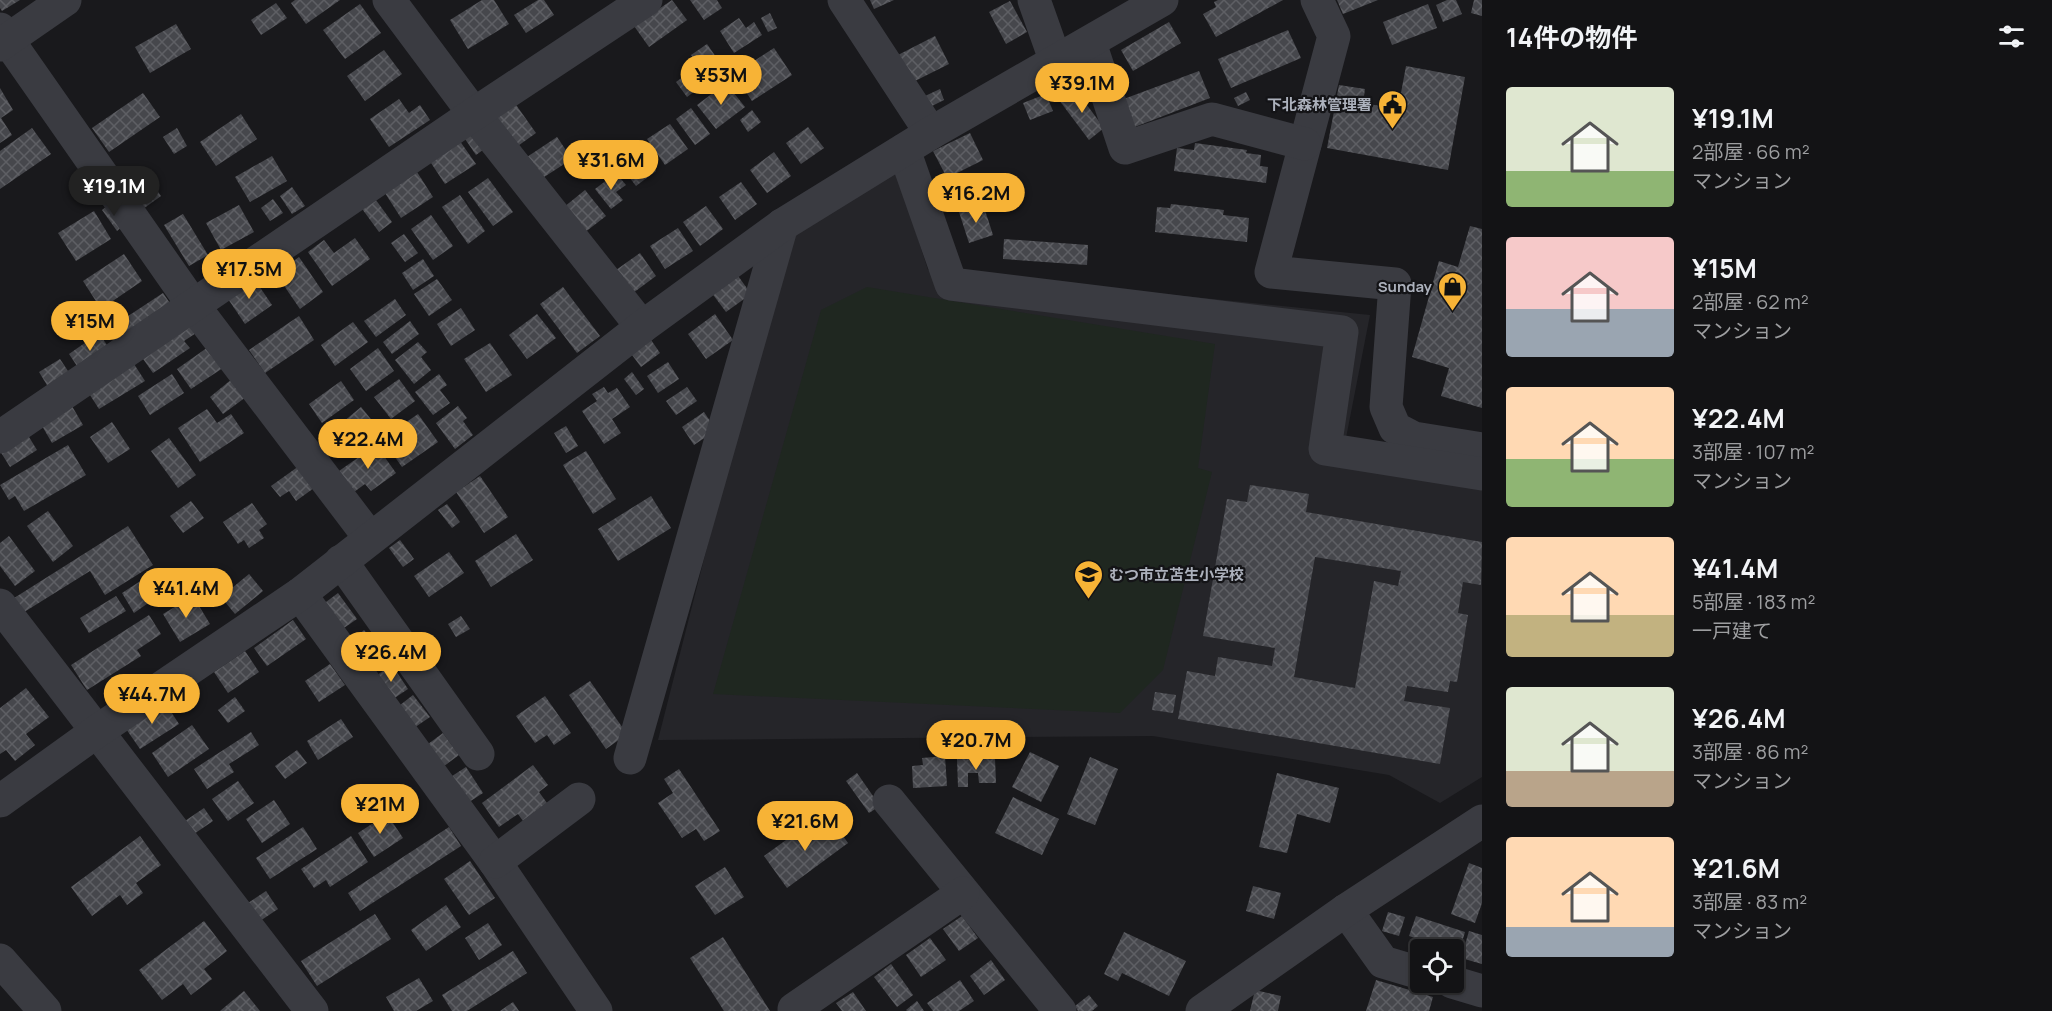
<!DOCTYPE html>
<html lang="ja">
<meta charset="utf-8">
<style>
:root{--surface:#131315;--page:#1c1c1e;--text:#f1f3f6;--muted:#9d9ea0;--line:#323234;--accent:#f7b336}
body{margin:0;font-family:Manrope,"Noto Sans JP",sans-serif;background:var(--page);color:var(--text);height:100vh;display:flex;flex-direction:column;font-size:22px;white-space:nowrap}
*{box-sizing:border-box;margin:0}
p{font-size:20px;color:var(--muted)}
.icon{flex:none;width:33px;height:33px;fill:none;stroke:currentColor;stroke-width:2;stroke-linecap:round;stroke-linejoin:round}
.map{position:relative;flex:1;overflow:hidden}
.drawer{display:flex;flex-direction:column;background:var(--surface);width:570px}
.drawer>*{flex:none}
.controls{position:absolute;left:1410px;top:939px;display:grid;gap:12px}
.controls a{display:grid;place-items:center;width:54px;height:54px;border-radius:6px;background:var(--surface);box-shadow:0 2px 4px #0004,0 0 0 2px var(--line);font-size:30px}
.price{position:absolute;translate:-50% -51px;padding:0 14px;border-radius:21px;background:var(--accent);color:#111;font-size:20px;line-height:39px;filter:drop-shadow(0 2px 3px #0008)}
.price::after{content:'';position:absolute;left:50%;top:36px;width:18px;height:14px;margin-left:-9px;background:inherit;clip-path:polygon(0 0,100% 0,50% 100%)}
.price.current{background:#222;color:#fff}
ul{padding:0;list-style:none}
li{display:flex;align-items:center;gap:18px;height:150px;padding:0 24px}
li span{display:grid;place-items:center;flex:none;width:168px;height:120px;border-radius:6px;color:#555}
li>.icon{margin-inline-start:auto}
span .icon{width:72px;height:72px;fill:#fffc;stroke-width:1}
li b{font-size:26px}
h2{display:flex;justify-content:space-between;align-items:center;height:72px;padding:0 24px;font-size:26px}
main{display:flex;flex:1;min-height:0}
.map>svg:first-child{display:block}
.built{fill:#252529}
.park{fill:#1f2720}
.building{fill:url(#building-cross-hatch);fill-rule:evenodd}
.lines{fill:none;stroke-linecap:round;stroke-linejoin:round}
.minor{stroke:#3a3b41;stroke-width:33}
.labels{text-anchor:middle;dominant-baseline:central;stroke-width:4.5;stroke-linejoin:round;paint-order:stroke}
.poi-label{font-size:15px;font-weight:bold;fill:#acb1bc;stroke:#141417;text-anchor:end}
</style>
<main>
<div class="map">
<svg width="1482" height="1011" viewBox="0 0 1482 1011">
<defs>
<pattern id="building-cross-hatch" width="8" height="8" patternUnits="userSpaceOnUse" patternTransform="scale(1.5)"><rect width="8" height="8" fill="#46474c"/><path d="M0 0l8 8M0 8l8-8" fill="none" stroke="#5e5f64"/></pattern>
</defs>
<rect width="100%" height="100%" fill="#19191c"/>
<polygon class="built" points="895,167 928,270 1370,315 1346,438 1482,462 1482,777 1440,803 1389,775 1153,736 658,740 787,233"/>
<polygon class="park" points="867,287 1215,344 1198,468 1212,472 1163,670 1120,713 713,694 821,310"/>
<g class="building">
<polygon points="0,0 20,0 2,11 0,8"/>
<polygon points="295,0 340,0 306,24 291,3"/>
<polygon points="482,0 494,0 509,24 468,49 450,20"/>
<polygon points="538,0 544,0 554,15 526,33 514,15"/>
<polygon points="672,0 687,20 649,47 634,26"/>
<polygon points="690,0 717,0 722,8 704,20"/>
<polygon points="870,0 894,0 874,9"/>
<polygon points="1218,0 1283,0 1216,37 1203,14 1216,7 1214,2"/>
<polygon points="1337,0 1378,0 1343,14"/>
<polygon points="1447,0 1456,0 1462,14 1443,22 1436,5"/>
<polygon points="1474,0 1482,0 1482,16 1471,13"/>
<polygon points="1010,1 1027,32 1006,44 989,12"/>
<polygon points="276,3 287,18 261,35 251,20"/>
<polygon points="360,4 381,33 345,59 323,30"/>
<polygon points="1428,4 1437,28 1392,45 1383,22"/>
<polygon points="770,13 777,28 768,32 761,18"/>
<polygon points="739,18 746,28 754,22 762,35 734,53 720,31"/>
<polygon points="1169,22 1181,43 1133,71 1121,50"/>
<polygon points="176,24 191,49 150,73 135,47"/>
<polygon points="1288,30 1301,58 1231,88 1218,59"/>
<polygon points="935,36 949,64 911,83 898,55"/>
<polygon points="707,44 725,70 710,81 691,55"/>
<polygon points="774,48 792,75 752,101 734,74"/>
<polygon points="384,50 402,74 365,101 347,76"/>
<polygon points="1406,66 1465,77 1448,170 1327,148 1339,85 1365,89 1363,103 1398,109"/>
<polygon points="692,70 703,85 687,97 676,82"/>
<polygon points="1199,71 1210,98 1132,128 1121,100"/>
<polygon points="726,83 745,107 716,129 697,105"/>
<polygon points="0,88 13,110 1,118 12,135 0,143"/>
<polygon points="940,89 944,100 930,107 925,96"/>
<polygon points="1075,89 1104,128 1089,140 1059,100"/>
<polygon points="1246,92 1250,100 1238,106 1234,98"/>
<polygon points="143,93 160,117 109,152 92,128"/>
<polygon points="1046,94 1053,111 1030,120 1023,103"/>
<polygon points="399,99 409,113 420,105 430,120 389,147 370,119"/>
<polygon points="514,102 536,133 515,148 493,116"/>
<polygon points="691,108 710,134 695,145 676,119"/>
<polygon points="752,110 761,122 748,132 740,120"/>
<polygon points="241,114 257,139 216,166 200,142"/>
<polygon points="670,124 688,149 665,165 647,139"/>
<polygon points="471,126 487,147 476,155 461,133"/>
<polygon points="808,127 824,148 801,164 786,143"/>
<polygon points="32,128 51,154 0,189 0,151"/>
<polygon points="177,128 187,146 174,154 163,137"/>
<polygon points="970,133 983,160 947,178 933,151"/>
<polygon points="457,137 476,164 445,184 427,157"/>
<polygon points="557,137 572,159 541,179 527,157"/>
<polygon points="1195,143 1247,150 1246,153 1261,155 1260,166 1268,167 1266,183 1174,171 1177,148 1194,150"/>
<polygon points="639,149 656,171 636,186 619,164"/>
<polygon points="774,152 791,176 767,193 750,170"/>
<polygon points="272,156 287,181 250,202 235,177"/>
<polygon points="417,172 433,197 401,218 385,193"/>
<polygon points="616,173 626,185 616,192 623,200 611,209 595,189"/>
<polygon points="488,178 513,212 493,226 468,192"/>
<polygon points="741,182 757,204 735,220 719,197"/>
<polygon points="152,183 161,196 143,209 134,197"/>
<polygon points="292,187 305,206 292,214 280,196"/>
<polygon points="585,190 606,216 584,233 564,207"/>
<polygon points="460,195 485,231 468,244 442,207"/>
<polygon points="373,196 392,222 379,232 360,206"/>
<polygon points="273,199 283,213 270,221 261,208"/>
<polygon points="111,203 126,223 117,231 102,210"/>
<polygon points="983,204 993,235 969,243 959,212"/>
<polygon points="1171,204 1224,210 1223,215 1249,218 1247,242 1155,232 1157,207 1170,208"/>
<polygon points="239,205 254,232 221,250 206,223"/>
<polygon points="706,206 723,229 700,246 683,222"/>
<polygon points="94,211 111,239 76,261 58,233"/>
<polygon points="183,214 208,255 189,266 164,225"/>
<polygon points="431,215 453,246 433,260 411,229"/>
<polygon points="1470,226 1482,229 1482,408 1441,396 1449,368 1412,357 1439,261 1458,267"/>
<polygon points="678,228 693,251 665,269 650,246"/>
<polygon points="404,234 418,253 405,262 391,243"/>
<polygon points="355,238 370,259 332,286 308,252 324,240 334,253"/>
<polygon points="1004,239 1088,245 1087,265 1003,259"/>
<polygon points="640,253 656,276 633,293 616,270"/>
<polygon points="124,254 142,281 101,309 83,281"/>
<polygon points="299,257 323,292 300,309 276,274"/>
<polygon points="423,259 434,276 413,290 402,273"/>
<polygon points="736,273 751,294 726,312 711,292"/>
<polygon points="253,277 272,305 245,324 226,296"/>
<polygon points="437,279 452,300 429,316 414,294"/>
<polygon points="563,287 600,336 577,353 540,304"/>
<polygon points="163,293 174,309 119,346 107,330"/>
<polygon points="395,299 406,315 376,337 364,321"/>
<polygon points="461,308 475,330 451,346 437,324"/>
<polygon points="537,314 556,338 527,359 509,335"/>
<polygon points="715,314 733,340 706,359 688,334"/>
<polygon points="299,316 314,340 265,373 249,350"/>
<polygon points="195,318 202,329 184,341 190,348 153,373 141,356"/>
<polygon points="410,321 419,334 392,354 383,342"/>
<polygon points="353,322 368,342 335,366 321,345"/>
<polygon points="99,333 111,351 81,372 69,354"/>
<polygon points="649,337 660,353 641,367 629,351"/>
<polygon points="418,342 427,352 421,357 431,370 414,384 395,360"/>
<polygon points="490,343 512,375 486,392 464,359"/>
<polygon points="211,345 226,366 191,389 177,369"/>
<polygon points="378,348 394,371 366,391 350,369"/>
<polygon points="60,359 72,377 50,390 39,372"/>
<polygon points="668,362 679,379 658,393 647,376"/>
<polygon points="134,364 145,381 99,409 88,392"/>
<polygon points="632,372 644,389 636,395 624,379"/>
<polygon points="172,374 184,393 150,415 138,396"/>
<polygon points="439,374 447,385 440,390 450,403 433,415 415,392"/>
<polygon points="232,379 246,397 223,414 210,397"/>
<polygon points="399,379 415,401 391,419 374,397"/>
<polygon points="341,381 354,400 322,423 309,404"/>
<polygon points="604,387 608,393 617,388 630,407 612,419 621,433 604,444 582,411 597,401 592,394"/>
<polygon points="687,387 697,401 676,415 666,401"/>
<polygon points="69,401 83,425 52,443 38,419"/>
<polygon points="458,406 467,418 463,421 473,435 455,449 436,423"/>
<polygon points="361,407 379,429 355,449 337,427"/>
<polygon points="207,409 217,423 231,414 244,433 200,462 178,428"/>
<polygon points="704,412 716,430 694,445 682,427"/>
<polygon points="418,414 438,442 402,467 382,439"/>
<polygon points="112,422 130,449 108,463 90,437"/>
<polygon points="566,426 578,446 566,453 554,433"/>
<polygon points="24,429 37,450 10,467 0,451"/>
<polygon points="169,438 196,475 178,488 151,451"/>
<polygon points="68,445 86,475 24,511 15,496 9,500 0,485"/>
<polygon points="376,445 396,473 371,491 365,484 354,492 339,471"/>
<polygon points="586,451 616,499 593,514 563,465"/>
<polygon points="299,466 314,488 296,501 289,491 280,497 271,486"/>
<polygon points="480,476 508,517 484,533 456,492"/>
<path d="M1250,485L1309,494L1306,512L1482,542L1481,585L1463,582L1458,613L1468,615L1457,682L1450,681L1448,692L1407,686L1404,701L1450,708L1440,764L1178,719L1187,671L1215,676L1218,657L1272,666L1275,648L1203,636L1227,499L1247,502ZM1315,557L1401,571L1398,586L1374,581L1355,688L1294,677Z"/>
<polygon points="651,496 671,528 618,561 598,529"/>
<polygon points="191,501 204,518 183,533 170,516"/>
<polygon points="252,503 267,524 259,530 264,538 249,548 244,540 238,544 223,522"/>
<polygon points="447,504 460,522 452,528 438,510"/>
<polygon points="48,511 73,546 53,562 27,526"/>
<polygon points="128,526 153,565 105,595 90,571 21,614 11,600"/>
<polygon points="516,534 533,560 491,587 475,561"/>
<polygon points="9,536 35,571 15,586 0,566 0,543"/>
<polygon points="400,540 414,559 403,567 389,548"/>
<polygon points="449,552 464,573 429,597 414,576"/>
<polygon points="249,574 263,591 235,614 221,597"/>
<polygon points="142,580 154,599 134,613 122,593"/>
<polygon points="338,593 357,619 341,630 322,605"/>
<polygon points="116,596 126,611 89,633 80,618"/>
<polygon points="193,596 210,624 180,642 163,614"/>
<polygon points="149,615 161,634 137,650 141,656 87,690 71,665"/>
<polygon points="461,616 470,629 456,637 448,624"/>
<polygon points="293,620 306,639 267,666 254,648"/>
<polygon points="364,630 384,654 367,668 348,643"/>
<polygon points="245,651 259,672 228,693 214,672"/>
<polygon points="330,664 345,685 319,702 305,681"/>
<polygon points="392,665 408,689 390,701 374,677"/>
<polygon points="590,681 627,734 606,749 569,695"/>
<polygon points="26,688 49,717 26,734 35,745 15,761 6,750 0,754 0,708"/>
<polygon points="1155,692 1176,695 1173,713 1152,710"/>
<polygon points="413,695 430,717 411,730 395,709"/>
<polygon points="545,696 571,733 554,745 547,735 535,743 516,716"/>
<polygon points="235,697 245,711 228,723 218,710"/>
<polygon points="164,701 179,724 140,749 124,726"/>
<polygon points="341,719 353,737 318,760 307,741"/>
<polygon points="192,725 209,749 168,777 152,753"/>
<polygon points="251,732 259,745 229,764 234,772 207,789 194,769"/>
<polygon points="443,733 459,755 440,769 424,747"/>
<polygon points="297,750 307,763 285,779 275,766"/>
<polygon points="1030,752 1059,766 1041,802 1012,787"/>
<polygon points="945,756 947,786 913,788 912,766 923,765 922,758"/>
<polygon points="1090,757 1118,769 1095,825 1067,814"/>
<polygon points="995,758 996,783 979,783 978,773 968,773 968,787 958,787 957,759"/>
<polygon points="533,765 548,785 539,792 547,803 523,821 518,814 499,827 482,803"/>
<polygon points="466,767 483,793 466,804 449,778"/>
<polygon points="679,769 720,831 704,841 696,829 682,838 658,803 673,793 664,779"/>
<polygon points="857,773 880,806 869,813 846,781"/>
<polygon points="1277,773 1339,788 1330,823 1297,814 1287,853 1259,847"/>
<polygon points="238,781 254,803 228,821 212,799"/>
<polygon points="1013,797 1059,819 1042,855 995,833"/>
<polygon points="274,800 290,824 262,843 246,819"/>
<polygon points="204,808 213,821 191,836 182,823"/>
<polygon points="387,814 403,838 374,857 358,833"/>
<polygon points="831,819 848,843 787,888 764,856 808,824 813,831"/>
<polygon points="303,827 317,849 270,879 256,858"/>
<polygon points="449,827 461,846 360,911 348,893"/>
<polygon points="140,836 161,865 136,883 143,893 127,905 120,895 92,916 71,887"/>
<polygon points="351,836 368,862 330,887 326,880 314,888 301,869"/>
<polygon points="470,861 495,898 469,915 444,879"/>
<polygon points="1469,863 1482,868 1482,903 1475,923 1451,914"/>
<polygon points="725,867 744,897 715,915 695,886"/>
<polygon points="1253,886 1281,893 1274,919 1246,911"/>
<polygon points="266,891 278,909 257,923 245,905"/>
<polygon points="446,905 461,927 426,951 411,930"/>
<polygon points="1388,912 1405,917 1399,936 1382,931"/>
<polygon points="375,914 391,939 317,986 301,961"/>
<polygon points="962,916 978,938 959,951 943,929"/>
<polygon points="1416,916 1465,932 1459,952 1409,936"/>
<polygon points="204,921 227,951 204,969 212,979 191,995 183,984 162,1000 139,970"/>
<polygon points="488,923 502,945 479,960 465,938"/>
<polygon points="1469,931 1482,935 1482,964 1461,958"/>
<polygon points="1124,932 1186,961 1169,996 1122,973 1118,981 1104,974"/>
<polygon points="723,937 770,1011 724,1011 690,958"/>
<polygon points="930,938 946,960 921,977 906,955"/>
<polygon points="513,951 527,973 467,1011 452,1011 442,995"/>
<polygon points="991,960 1005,980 984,995 970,976"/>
<polygon points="891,964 913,995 897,1007 874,977"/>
<polygon points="419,978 433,1001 416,1011 394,1011 386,997"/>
<polygon points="960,980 974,1001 959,1011 933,1011 927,1003"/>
<polygon points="1376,980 1433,997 1429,1011 1366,1011"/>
<polygon points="1255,990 1281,996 1278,1011 1250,1011"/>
<polygon points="244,991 260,1011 220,1011"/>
<polygon points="853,992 866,1011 842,1011 836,1003"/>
<polygon points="1089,995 1098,1006 1092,1011 1078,1011 1075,1006"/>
<polygon points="917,1001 924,1011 907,1011 906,1010"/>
<polygon points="513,1002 519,1011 500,1011"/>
</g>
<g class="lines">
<g class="minor">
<polyline points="389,0 474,114 642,327"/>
<polyline points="844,0 931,133"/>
<polyline points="1034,0 1056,62"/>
<polyline points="1317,0 1334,36 1271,272 1395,284 1386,407 1395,428 1414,438 1482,449"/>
<polyline points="0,29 193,305 370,538"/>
<polyline points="1090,43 1125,148 1212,119 1305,144"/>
<polyline points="0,45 65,0"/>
<polyline points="904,150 951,284 1342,332 1325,449 1482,474"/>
<polyline points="0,437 474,114 646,0"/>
<polyline points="341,561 478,754"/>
<polyline points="300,594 495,862 596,1011"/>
<polyline points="0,605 312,1011"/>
<polyline points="630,758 782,225"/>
<polyline points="0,801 96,732 300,594 642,327 782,225 931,133 1162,0"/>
<polyline points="889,801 1060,1011"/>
<polyline points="495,862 579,799"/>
<polyline points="1346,910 1383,962 1420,973"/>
<polyline points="0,960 45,1011"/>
<polyline points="1452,982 1482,991"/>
<polyline points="794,1009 963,893"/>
<polyline points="1202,1011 1346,910 1482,821"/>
</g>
</g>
<defs>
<symbol id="civic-pin" viewBox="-11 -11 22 30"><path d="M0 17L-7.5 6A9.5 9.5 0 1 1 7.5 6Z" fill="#f7b336" stroke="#141417"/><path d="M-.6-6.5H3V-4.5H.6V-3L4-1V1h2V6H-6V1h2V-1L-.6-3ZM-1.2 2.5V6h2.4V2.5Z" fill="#111"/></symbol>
<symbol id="shop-pin" viewBox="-11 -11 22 30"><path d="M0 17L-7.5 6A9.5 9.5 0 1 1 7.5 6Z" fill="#f7b336" stroke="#141417"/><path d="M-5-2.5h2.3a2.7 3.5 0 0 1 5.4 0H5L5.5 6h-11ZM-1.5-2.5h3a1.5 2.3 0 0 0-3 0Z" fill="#111"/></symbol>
<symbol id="school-pin" viewBox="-11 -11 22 30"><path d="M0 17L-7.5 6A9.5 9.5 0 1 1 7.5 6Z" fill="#f7b336" stroke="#141417"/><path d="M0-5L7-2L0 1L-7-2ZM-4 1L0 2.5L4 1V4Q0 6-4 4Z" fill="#111"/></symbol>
</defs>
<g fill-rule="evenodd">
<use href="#civic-pin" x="1376" y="88" width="33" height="45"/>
<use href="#shop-pin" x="1436" y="270" width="33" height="45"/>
<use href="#school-pin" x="1072" y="558" width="33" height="45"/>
</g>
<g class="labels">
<g class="poi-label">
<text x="1372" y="104">下北森林管理署</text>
<text x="1432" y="286">Sunday</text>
<text x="1109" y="574" text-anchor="start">むつ市立苫生小学校</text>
</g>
</g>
</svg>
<div class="controls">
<a><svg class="icon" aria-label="locate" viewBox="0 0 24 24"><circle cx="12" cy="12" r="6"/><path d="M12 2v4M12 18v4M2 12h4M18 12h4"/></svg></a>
</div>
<b class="price" style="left:721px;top:106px">¥53M</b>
<b class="price" style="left:1082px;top:114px">¥39.1M</b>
<b class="price" style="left:611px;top:191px">¥31.6M</b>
<b class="price current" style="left:114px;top:217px">¥19.1M</b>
<b class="price" style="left:976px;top:224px">¥16.2M</b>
<b class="price" style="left:249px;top:300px">¥17.5M</b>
<b class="price" style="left:90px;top:352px">¥15M</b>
<b class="price" style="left:368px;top:470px">¥22.4M</b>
<b class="price" style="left:186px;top:619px">¥41.4M</b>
<b class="price" style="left:391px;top:683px">¥26.4M</b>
<b class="price" style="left:152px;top:725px">¥44.7M</b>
<b class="price" style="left:976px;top:771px">¥20.7M</b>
<b class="price" style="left:380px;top:835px">¥21M</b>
<b class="price" style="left:805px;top:852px">¥21.6M</b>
</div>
<section class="drawer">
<h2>14件の物件<svg class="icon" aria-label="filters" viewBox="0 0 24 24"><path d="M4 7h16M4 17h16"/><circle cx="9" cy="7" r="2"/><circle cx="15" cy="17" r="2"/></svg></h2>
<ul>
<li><span style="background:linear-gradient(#dfe7d0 70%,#8fb573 0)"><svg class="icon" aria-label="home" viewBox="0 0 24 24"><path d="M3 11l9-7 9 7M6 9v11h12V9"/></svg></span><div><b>¥19.1M</b><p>2部屋 · 66 m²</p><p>マンション</p></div></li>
<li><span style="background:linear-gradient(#f6c9c9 60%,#9aa5b1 0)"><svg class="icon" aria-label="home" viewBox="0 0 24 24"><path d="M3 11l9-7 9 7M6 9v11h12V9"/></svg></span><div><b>¥15M</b><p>2部屋 · 62 m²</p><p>マンション</p></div></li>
<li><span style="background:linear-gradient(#ffd9b3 60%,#8fb573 0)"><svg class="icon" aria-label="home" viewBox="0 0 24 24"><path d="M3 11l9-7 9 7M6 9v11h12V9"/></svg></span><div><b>¥22.4M</b><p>3部屋 · 107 m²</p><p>マンション</p></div></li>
<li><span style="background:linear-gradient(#ffd9b3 65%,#c2b280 0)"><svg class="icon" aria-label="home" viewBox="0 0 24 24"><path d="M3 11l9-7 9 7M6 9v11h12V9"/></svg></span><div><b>¥41.4M</b><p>5部屋 · 183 m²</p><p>一戸建て</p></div></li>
<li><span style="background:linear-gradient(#dfe7d0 70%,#b9a48a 0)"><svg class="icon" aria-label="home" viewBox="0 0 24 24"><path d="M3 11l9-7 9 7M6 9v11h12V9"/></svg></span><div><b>¥26.4M</b><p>3部屋 · 86 m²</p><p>マンション</p></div></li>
<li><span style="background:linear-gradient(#ffd9b3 75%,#9aa5b1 0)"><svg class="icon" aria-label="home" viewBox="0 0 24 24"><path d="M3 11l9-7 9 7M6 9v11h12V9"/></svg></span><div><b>¥21.6M</b><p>3部屋 · 83 m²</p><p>マンション</p></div></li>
</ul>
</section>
</main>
